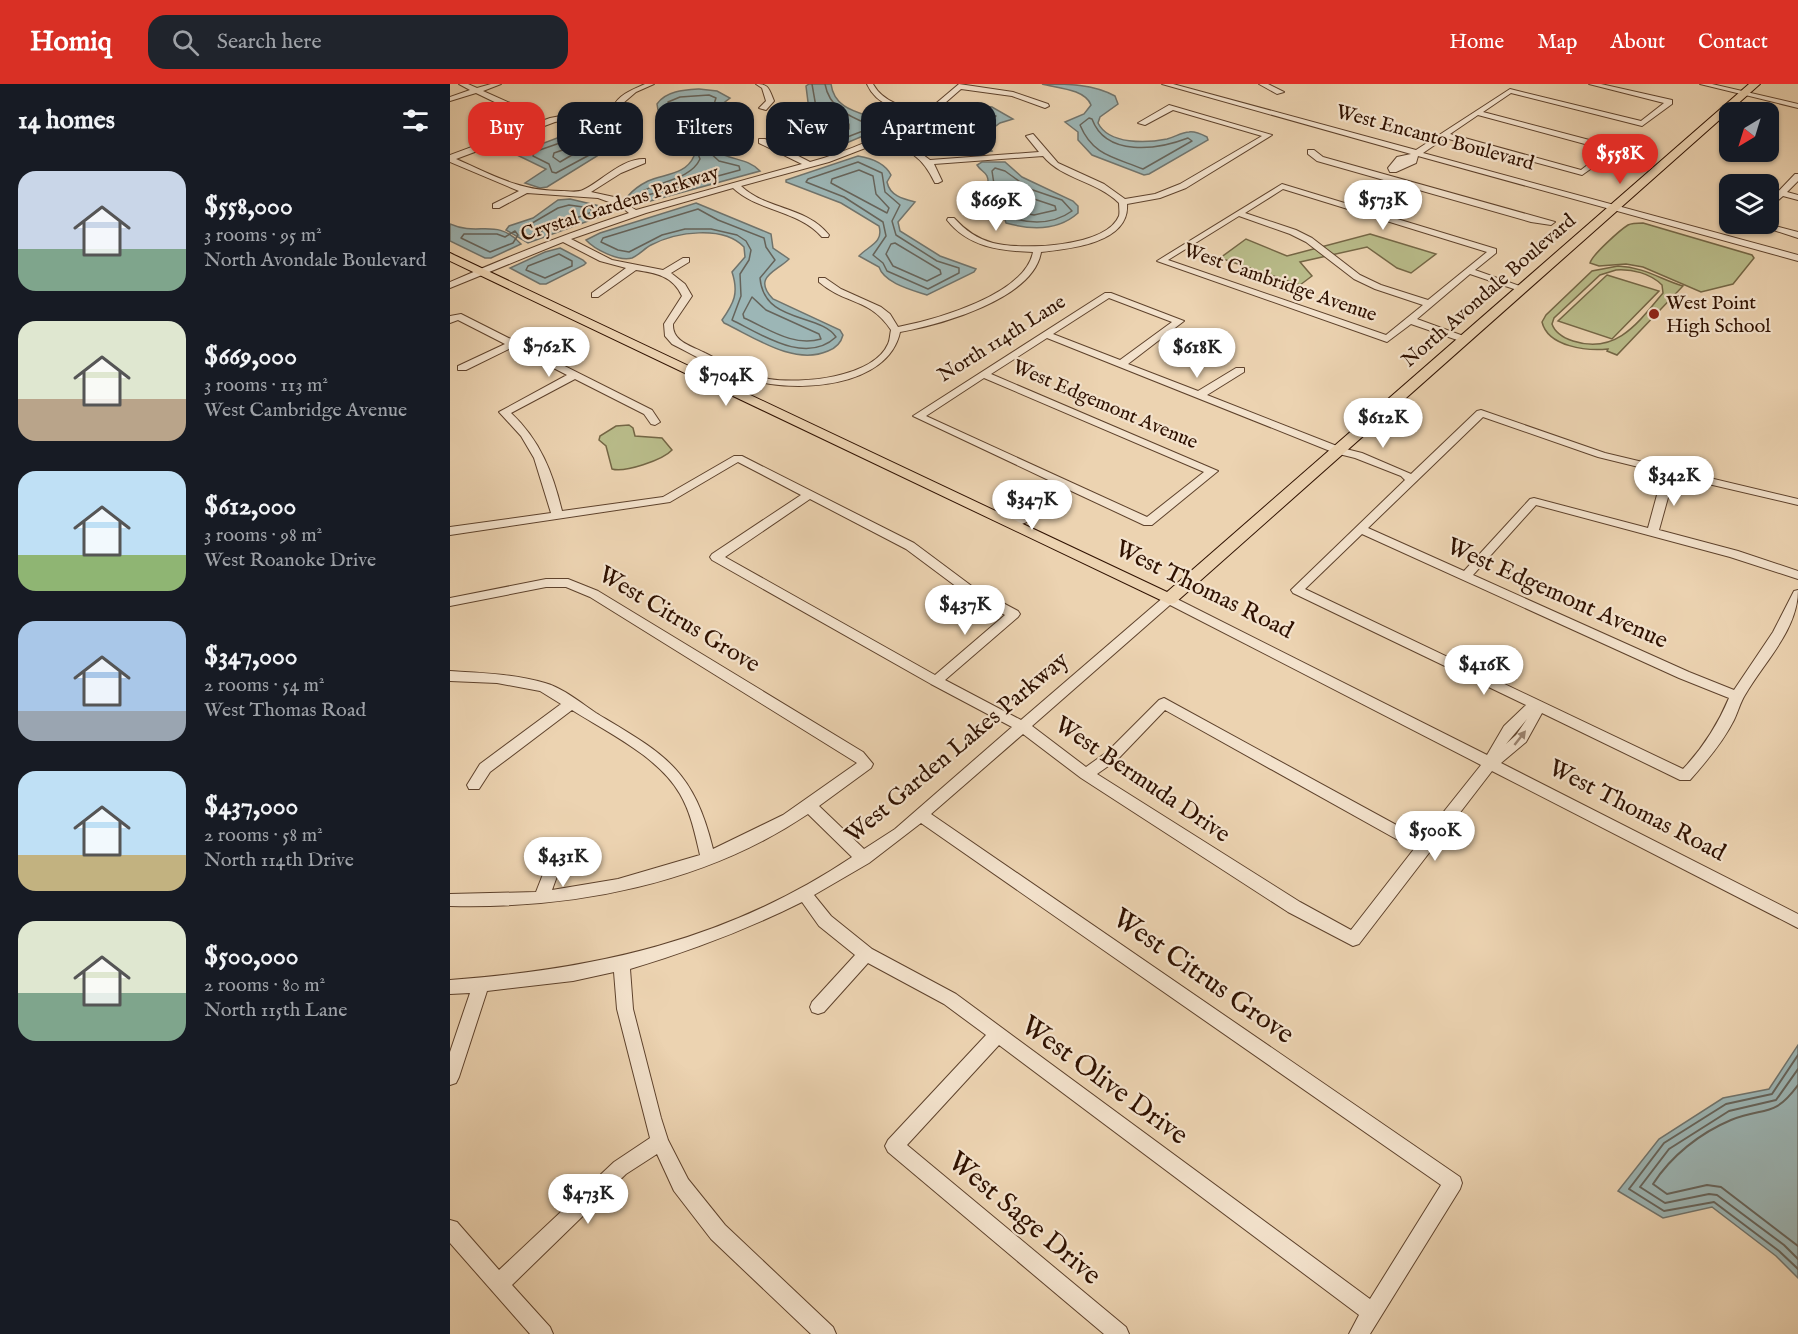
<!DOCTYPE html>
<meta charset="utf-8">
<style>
:root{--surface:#171b24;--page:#20242c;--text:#f1f3f6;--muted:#9ea1a6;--accent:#d93025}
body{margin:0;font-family:"IM FELL English",serif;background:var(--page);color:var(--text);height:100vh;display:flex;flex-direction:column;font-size:22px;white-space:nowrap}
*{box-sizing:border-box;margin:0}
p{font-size:20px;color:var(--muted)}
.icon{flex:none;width:33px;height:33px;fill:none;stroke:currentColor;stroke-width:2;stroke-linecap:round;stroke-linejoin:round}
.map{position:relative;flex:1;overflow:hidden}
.panel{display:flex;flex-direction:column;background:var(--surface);width:450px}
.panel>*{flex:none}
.banner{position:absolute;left:18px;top:18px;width:570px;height:54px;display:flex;gap:12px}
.needle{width:39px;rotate:218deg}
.tools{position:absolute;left:1269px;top:18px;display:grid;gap:12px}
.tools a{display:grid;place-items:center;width:60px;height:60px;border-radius:12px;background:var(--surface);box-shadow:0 2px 4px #0004;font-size:30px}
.price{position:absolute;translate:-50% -51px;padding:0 14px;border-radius:21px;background:#fff;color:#222;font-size:20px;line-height:39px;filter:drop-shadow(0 2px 3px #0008)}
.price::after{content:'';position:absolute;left:50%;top:36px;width:18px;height:14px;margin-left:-9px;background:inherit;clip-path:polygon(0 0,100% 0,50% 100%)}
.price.active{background:var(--accent);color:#fff}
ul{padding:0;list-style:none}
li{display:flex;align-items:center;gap:18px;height:150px;padding:0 18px}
li span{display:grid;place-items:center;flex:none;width:168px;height:120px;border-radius:18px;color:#555}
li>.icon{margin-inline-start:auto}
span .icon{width:72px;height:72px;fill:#fffc;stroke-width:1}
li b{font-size:26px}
h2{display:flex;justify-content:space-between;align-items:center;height:72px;padding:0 18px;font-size:26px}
.chip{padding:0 21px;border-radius:18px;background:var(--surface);box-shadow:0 2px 4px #0004;font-size:21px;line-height:54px}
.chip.active{background:var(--accent);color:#fff}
header{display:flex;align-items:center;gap:36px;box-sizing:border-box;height:84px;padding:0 30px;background:var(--accent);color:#fff}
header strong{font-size:28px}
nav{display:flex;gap:33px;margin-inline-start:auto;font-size:21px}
.search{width:420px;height:54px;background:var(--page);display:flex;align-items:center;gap:15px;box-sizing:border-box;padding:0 21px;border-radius:18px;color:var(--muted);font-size:22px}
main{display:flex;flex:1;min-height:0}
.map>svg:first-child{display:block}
.green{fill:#b9bc8a;stroke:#746645;stroke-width:1.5;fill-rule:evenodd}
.water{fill:#9cb6b6;stroke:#70746d;stroke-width:1.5}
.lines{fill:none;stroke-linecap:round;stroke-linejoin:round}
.shore-far1{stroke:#66645b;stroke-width:1.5}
.shore{stroke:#66645b;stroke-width:2}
.minor-casing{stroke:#5e422c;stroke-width:2}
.major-casing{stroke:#2f1100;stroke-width:2}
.minor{fill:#f3e2cc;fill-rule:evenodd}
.major{fill:#ecd3b1;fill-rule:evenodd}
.oneway{fill:#9b8470}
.poi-dot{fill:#8f2418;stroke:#f3e2cc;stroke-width:2}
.labels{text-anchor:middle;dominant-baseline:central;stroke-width:4.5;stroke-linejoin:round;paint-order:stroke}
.far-street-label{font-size:20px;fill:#2f1100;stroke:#f3e2cc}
.far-poi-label{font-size:20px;fill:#2f1100;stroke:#f3e2cc;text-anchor:start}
.street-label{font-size:24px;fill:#2f1100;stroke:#f3e2cc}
.near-street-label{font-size:28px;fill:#2f1100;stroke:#f3e2cc}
</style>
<header>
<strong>Homiq</strong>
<div class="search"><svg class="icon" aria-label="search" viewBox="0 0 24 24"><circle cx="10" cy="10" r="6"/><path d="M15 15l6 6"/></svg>Search here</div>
<nav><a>Home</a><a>Map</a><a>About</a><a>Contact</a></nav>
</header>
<main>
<section class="panel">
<h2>14 homes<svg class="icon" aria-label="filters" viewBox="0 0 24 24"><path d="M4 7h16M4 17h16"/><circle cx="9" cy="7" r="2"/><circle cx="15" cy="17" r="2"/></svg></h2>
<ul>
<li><span style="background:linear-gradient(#c9d6e8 65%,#7fa58c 0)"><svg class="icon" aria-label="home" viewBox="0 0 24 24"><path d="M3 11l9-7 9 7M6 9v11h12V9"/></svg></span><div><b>$558,000</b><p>3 rooms · 95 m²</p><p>North Avondale Boulevard</p></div></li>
<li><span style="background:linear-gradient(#dfe7d0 65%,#b9a48a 0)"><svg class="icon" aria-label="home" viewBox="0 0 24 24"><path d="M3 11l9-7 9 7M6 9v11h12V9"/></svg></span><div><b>$669,000</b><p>3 rooms · 113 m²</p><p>West Cambridge Avenue</p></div></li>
<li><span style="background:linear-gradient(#bfe0f5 70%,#8fb573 0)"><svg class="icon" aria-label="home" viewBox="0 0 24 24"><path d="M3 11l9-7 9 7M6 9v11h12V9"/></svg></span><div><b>$612,000</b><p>3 rooms · 98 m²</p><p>West Roanoke Drive</p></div></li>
<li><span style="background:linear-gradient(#a9c7e8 75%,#9aa5b1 0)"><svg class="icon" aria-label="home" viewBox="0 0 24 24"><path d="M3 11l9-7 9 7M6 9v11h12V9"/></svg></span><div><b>$347,000</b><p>2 rooms · 54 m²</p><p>West Thomas Road</p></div></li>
<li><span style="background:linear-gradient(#bfe0f5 70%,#c2b280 0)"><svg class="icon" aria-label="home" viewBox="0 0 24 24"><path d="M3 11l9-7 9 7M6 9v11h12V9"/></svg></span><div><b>$437,000</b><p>2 rooms · 58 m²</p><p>North 114th Drive</p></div></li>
<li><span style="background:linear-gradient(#dfe7d0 60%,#7fa58c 0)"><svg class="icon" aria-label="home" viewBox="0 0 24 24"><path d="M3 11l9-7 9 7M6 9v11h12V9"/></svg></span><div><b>$500,000</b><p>2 rooms · 80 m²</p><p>North 115th Lane</p></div></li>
</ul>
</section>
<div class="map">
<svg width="1348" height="1250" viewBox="0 0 1348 1250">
<rect width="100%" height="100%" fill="#ecd3b1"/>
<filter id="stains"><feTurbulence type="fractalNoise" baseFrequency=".00333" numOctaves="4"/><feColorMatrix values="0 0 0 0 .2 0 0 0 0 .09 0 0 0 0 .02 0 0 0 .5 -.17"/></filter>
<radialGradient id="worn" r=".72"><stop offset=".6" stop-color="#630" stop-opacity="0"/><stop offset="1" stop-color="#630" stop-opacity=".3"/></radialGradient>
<g class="green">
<path d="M1193,139L1302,171L1304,174L1283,200L1251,208L1193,183L1176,180L1149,182L1140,179C1142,171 1170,146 1178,141C1182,139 1188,139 1193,139Z"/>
<polygon points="920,150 986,170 961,189 947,184 917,163 850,178 862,192 850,201 770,174 796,155 837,172"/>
<path d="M1168,182C1194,183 1212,196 1233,202L1167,271L1157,267L1158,265C1137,267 1098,263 1092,238L1096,231L1142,187ZM1166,186C1182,185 1200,189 1212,201L1213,209C1188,239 1166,271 1123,257C1114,254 1105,249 1102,240L1104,234L1150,191Z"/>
<polygon points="1157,191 1209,207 1162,255 1108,237"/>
<path d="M179,341L183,344L185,352L212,354L222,366C213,376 174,389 162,385L156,362L149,356L150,352L166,342Z"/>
</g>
<g class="water">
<path d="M359,0H381C385,31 420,28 439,41L387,63C370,58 356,46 340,39L359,26L356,2Z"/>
<path d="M592,0C618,0 643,0 665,12L668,20L650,33L648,39C659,61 697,59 717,55C725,53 732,48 739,48C745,47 751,50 757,53L758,56L699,90L694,91L642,71L628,56V48L615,38L634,30L641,21C635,5 607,4 592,0Z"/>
<path d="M249,5L267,7L280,14L271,21L267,29L269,34L286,42L268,51L263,64C277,77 297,73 310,87L193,119L178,116V112C183,106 190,101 198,97C214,90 236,91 244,72L242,67L231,60L217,56L231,45L232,37L225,31L208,26L207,20C216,7 234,6 249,5Z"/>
<path d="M511,19L542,23L563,35L550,39L535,50L534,55L542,67C515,73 515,64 493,54C485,50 477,48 470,44Z"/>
<polygon points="128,46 135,48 139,57 160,64 97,103 90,104 75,99 96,85 65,70"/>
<path d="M408,72C420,74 435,79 441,91L437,98C440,112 453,115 465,118L448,138L450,147L490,172L526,185L524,188L477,211C462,206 434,199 429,183L409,172C418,162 434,159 429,142L391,119L336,98V96Z"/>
<path d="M532,78H555L572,93L623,117L628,122V129C608,147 581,146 556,139L552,126L524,113L538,100C539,88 532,89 527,81Z"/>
<polygon points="120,115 163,125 163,128 78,159 56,146 59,142 83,134 108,116"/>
<path d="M246,119L321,150L323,164L339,175C326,188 302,193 323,215L390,246L393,251C391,259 386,264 378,267C344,282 304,253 274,239L272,236C284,219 289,209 282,188L295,173L294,163C273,141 226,148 201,161C195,164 189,171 182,174C169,178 144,165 136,156L150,149Z"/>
<path d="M0,140C29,153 46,133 71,160L41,174H35L0,157Z"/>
<polygon points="110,164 133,176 136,179 134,181 96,200 90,200 60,184 95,168"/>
<polygon points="1348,961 1348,1194 1326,1172 1262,1123 1213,1134 1168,1107 1209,1055 1273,1014 1319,1005"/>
</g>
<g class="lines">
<g class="shore-far1">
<path d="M362,0L366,23L357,38L364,46L387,57L418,45V40C398,32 379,23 375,0"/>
<path d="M259,11L266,14L261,29L268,43L260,52L257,66L269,77L289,82L290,86L194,112L193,107C211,97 241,95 250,75L246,65L234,53L238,42L237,33L219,22L218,18L230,13Z"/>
<polygon points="241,19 254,21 253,32 257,42 249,54 244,51 246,38 239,23"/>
<polygon points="376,24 399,40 399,45 388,49 369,40 368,36"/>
<polygon points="511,25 546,32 530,47 528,63 516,62 486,44 487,40"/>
<polygon points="512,33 527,36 520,52 501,42"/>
<path d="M639,34L642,35C656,73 707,66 738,54L742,57L693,85C664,73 643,72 630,41Z"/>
<polygon points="127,53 142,65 143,69 106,89 102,88 99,80 83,72 84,68"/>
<polygon points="124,62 127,68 110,78 103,73 104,69"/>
<polygon points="408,78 432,89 435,108 450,121 442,137 446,151 487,177 509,184 509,189 478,205 437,187 433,179 423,171 436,152 433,138 394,113 356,98 358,95"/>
<path d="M545,84L555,87L580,105L612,116L622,127C604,140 582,140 561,134L556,121L539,111L544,100L542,87Z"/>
<polygon points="409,86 423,92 426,110 439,124 437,129 381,99 382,95"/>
<polygon points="555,98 581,114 605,122 606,126 584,131 568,128 562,117 550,108"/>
<polygon points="119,121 140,124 142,128 78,152 71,149 72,145 108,124"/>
<path d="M248,125L268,136L314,154L316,163L325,176L310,194C314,240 370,229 386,253C356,281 312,251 282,236L291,212L290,190L299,176L301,166L296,157L287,151L261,145H235L212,151L179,168L168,166L151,158L153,154Z"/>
<polygon points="65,147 68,151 63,159 40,168 11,154 14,150 47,150 55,153"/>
<polygon points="445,159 490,186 491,190 477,197 443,182 436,170 441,160"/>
<polygon points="109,170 122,177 122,182 95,194 76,186 78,182"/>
<path d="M302,213L316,226L369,250L371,255C343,263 319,245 294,234L293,230Z"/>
</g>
<g class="shore">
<polyline points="1348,971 1322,1010 1276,1020 1214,1059 1179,1105 1214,1127 1264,1118 1329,1167 1348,1185"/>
<polyline points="1348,985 1326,1016 1279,1027 1219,1065 1190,1103 1215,1119 1259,1110 1267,1111 1334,1161 1348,1175"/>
<path d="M1348,1001C1323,1035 1315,1022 1281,1036C1250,1049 1221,1072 1203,1100L1217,1110L1257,1101L1271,1103L1348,1162"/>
</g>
<defs>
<g id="minor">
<polygon points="9,0 18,0 27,4 41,0 51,0 33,7 60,19 76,23 72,25 55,23 26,9 0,17 0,13 20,6"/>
<path d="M195,0H204L186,8L172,20L171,31L187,43V47H181L164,34V27L105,38L6,75C43,91 69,107 111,107C118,107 127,109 133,106C152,97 172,74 195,75V79L171,89L141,108L164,113L186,126L352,80L309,59V55H315L360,78C399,67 436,51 471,30C449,26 427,22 417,0H423C434,20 456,23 477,27L509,0L563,8L598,20L599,22L595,24L562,12L511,5L487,26L437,55L468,67L480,76L589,68L576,52L583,50L608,79L654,100L675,115L705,110L730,100L812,52L723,26L695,41L688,39L719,21L822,51L736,104L710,114L677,120C680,159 620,165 591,168C584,215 489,241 450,248C438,304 346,309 302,296C274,289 248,273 222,260L215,252L214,240L232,212C223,192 206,189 186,186L148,213H142V209L176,184L150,177L113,158L0,204V198C59,172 118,149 179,129L170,122L148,114L77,109L49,124H43V120L69,107L0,78V71L100,34L164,22C168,11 184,5 195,0ZM431,58C460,67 471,70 485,99H488L492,97L484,80L593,72C613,96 647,97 669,119C669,123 670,128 669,132C656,164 570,166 543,159C527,155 515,146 504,134H498L497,136C518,163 550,167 583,168C575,211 485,236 448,243L440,230L431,223L391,205L375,194H369V198C396,221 420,214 441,246C440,250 440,256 438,260C423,294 351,300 319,295C296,291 275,279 255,269C242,262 222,258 223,240L242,212L235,200L221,189L239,178V174H233L213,186L162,176L121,155L196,129L283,104C309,128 348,126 372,153H378L379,151C356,122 316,126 291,102L379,78Z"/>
<path d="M306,0C319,0 319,5 324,17L316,26L309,24L316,17L312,4Z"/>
<path d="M712,0H723L966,66L1060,5L1191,37L1214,19L1139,0H1151L1222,16V20L1192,42L1061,9L1033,28L1166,63V67L1132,91L995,54L973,69L1348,171V177L968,72L966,79L946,88H940L938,84L947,73L961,70ZM1028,31L1157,66L1131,86L1000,50Z"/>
<polygon points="809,0 818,0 834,8 827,10"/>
<polygon points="1250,0 1262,0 1348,20 1348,24"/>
<polygon points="858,66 864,66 873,73 1105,138 1101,141 1081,138 867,77 858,70"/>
<polygon points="1345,90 1348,90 1348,97 1337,108 1348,111 1348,116 1333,112 1318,125 1318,118"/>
<path d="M832,100L1046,165V169L1025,186L1078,205L1070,207L1020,190L967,235L1019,254V258H1013L961,240L937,258L707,177ZM833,105L1037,168L978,216L931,201L910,191L862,154L846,146L795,129ZM789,132L840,150L856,158L904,195L925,205L973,221L936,251L718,176Z"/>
<polygon points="1305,140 1317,140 1348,148 1348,154"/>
<path d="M655,209H661L734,237L678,280L748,307L786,284H794V288L757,311L892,364L912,369L961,390L1027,327L1031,326L1155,369L1348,415V421L1224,392L1209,446L1288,467L1348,487V495L1280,473L1086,421L1023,491L1239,588L1284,606L1323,548L1344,507L1348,506C1348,546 1314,578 1295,611C1290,619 1288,628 1284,636C1273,658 1256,678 1240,696H1230L1092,629L1076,658L1051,679L1348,830V844L1042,687L909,860L903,862L838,828L631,694L573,650L481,730L1010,1093L1012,1099L1010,1105L920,1250H899L909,1231L549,961L457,1061L676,1243L679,1250H654L438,1068L435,1062L438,1056L536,951L494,920L418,879L374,928L368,930L362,928L360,923L362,918L405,871L369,842L352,818C296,846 240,867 180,885L183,925L211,1034L218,1056L238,1095L275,1141L383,1243L386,1250H361L261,1155L224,1107L207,1070L176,1090L62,1201L100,1243L103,1250H80L0,1159V1136L7,1138L49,1186L164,1078L200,1054L167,925L164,888L123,897L37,907L9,993L6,999L0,1001V968L20,909L0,910V896C147,885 278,856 402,773L358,730C254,800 124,825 0,822V810L86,808L97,780L102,778L107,780L110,784L102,806L168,795L250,771C245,750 241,729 230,710C209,673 157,648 122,626L40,688L29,705H19L17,701L30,680L111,620L90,607L47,599L0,597V587C32,589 64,590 95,599C113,604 131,619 146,629C214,670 243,684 263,765L333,731L407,679L140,513L116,503H96L0,522V514L96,495H118L148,507L413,668L423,680L421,684L369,722L414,765L445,745L562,643L481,600L262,476L260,473L262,470L351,411L288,378L220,418L0,451V443L101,429L84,374L71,352L49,328L117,291L63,263L16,286H8V282L55,260L8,236L0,239V232L11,230L202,326L210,338L205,341L201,340L194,330L125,295L61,329C90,356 103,389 112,427L213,413L284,372H292L464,459L523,503L568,527L570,530L568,533L495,596L571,636L715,512L719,511L1037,671L1054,642L1076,621L843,509L841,506L955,396L951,392L905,374L885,369L597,254L541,290L768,387L702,441H694L617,405C607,419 576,445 558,442L556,439L558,436L588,421L609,401L463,332ZM659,214L722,238L670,276L603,250ZM534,294L754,388L697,433L476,332ZM1033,333L1148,373L1213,389L1198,444L1084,414L1080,415L1014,487L918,444ZM360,415L456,465L515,509L555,531L485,591L275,473ZM912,450L1229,594L1279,614C1268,640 1253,664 1233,685L855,505ZM720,521L1031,681L972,755L714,614L709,616L657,668L636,683L582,642ZM715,626L964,765L901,846L850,818L647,690L667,676ZM1077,635L1066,651L1056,660ZM471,739L991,1101L920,1215L506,910L422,865L381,832L364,811L419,779Z"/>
</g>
<polygon id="major" points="1299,0 1310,0 725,519 719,520 0,177 0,169 4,171 717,508"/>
</defs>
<use href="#minor" class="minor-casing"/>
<use href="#major" class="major-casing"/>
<use href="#minor" class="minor"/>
<use href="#major" class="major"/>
</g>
<defs><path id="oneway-solid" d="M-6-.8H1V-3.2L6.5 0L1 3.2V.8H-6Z" transform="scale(1.5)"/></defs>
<use class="oneway" href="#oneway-solid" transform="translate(1070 654) rotate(-52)"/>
<circle class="poi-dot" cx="1204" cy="230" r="6"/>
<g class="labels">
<g class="far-street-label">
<text transform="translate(985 54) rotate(15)">West Encanto Boulevard</text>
<text transform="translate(170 120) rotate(-18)">Crystal Gardens Parkway</text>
<text transform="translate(830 199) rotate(19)">West Cambridge Avenue</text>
<text transform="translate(1039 207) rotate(-41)">North Avondale Boulevard</text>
<text transform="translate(552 255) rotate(-32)">North 114th Lane</text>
<text transform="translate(655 321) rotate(23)">West Edgemont Avenue</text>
</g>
<g class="far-poi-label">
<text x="1216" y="219">West Point<tspan x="1216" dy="23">High School</tspan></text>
</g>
<g class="street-label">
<text transform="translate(754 506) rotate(26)">West Thomas Road</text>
<text transform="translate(1107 510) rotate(24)">West Edgemont Avenue</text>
<text transform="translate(229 536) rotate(31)">West Citrus Grove</text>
<text transform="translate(507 664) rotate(-40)">West Garden Lakes Parkway</text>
<text transform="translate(692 696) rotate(34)">West Bermuda Drive</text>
<text transform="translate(1187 727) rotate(27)">West Thomas Road</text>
</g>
<g class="near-street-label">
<text transform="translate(753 893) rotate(35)">West Citrus Grove</text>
<text transform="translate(654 997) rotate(36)">West Olive Drive</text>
<text transform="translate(574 1135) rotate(40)">West Sage Drive</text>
</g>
</g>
<rect width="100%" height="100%" filter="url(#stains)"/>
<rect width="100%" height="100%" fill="url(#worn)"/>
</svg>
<div class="tools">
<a><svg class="needle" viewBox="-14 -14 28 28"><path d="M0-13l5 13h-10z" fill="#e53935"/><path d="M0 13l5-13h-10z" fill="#9ea1a6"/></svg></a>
<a><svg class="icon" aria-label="layers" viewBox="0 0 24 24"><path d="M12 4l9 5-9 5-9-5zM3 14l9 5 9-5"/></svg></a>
</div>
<b class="price active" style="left:1170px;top:101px">$558K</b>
<b class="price" style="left:933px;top:147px">$573K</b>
<b class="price" style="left:546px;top:148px">$669K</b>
<b class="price" style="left:99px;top:294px">$762K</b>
<b class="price" style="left:747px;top:295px">$618K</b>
<b class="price" style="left:276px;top:323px">$704K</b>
<b class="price" style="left:933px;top:365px">$612K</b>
<b class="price" style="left:1224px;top:423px">$342K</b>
<b class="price" style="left:582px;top:447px">$347K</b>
<b class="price" style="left:515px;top:552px">$437K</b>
<b class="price" style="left:1034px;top:612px">$416K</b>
<b class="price" style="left:985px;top:778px">$500K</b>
<b class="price" style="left:113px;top:804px">$431K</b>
<b class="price" style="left:138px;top:1141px">$473K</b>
<div class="banner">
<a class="chip active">Buy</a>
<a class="chip">Rent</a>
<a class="chip">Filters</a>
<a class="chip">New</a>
<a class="chip">Apartment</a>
</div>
</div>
</main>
